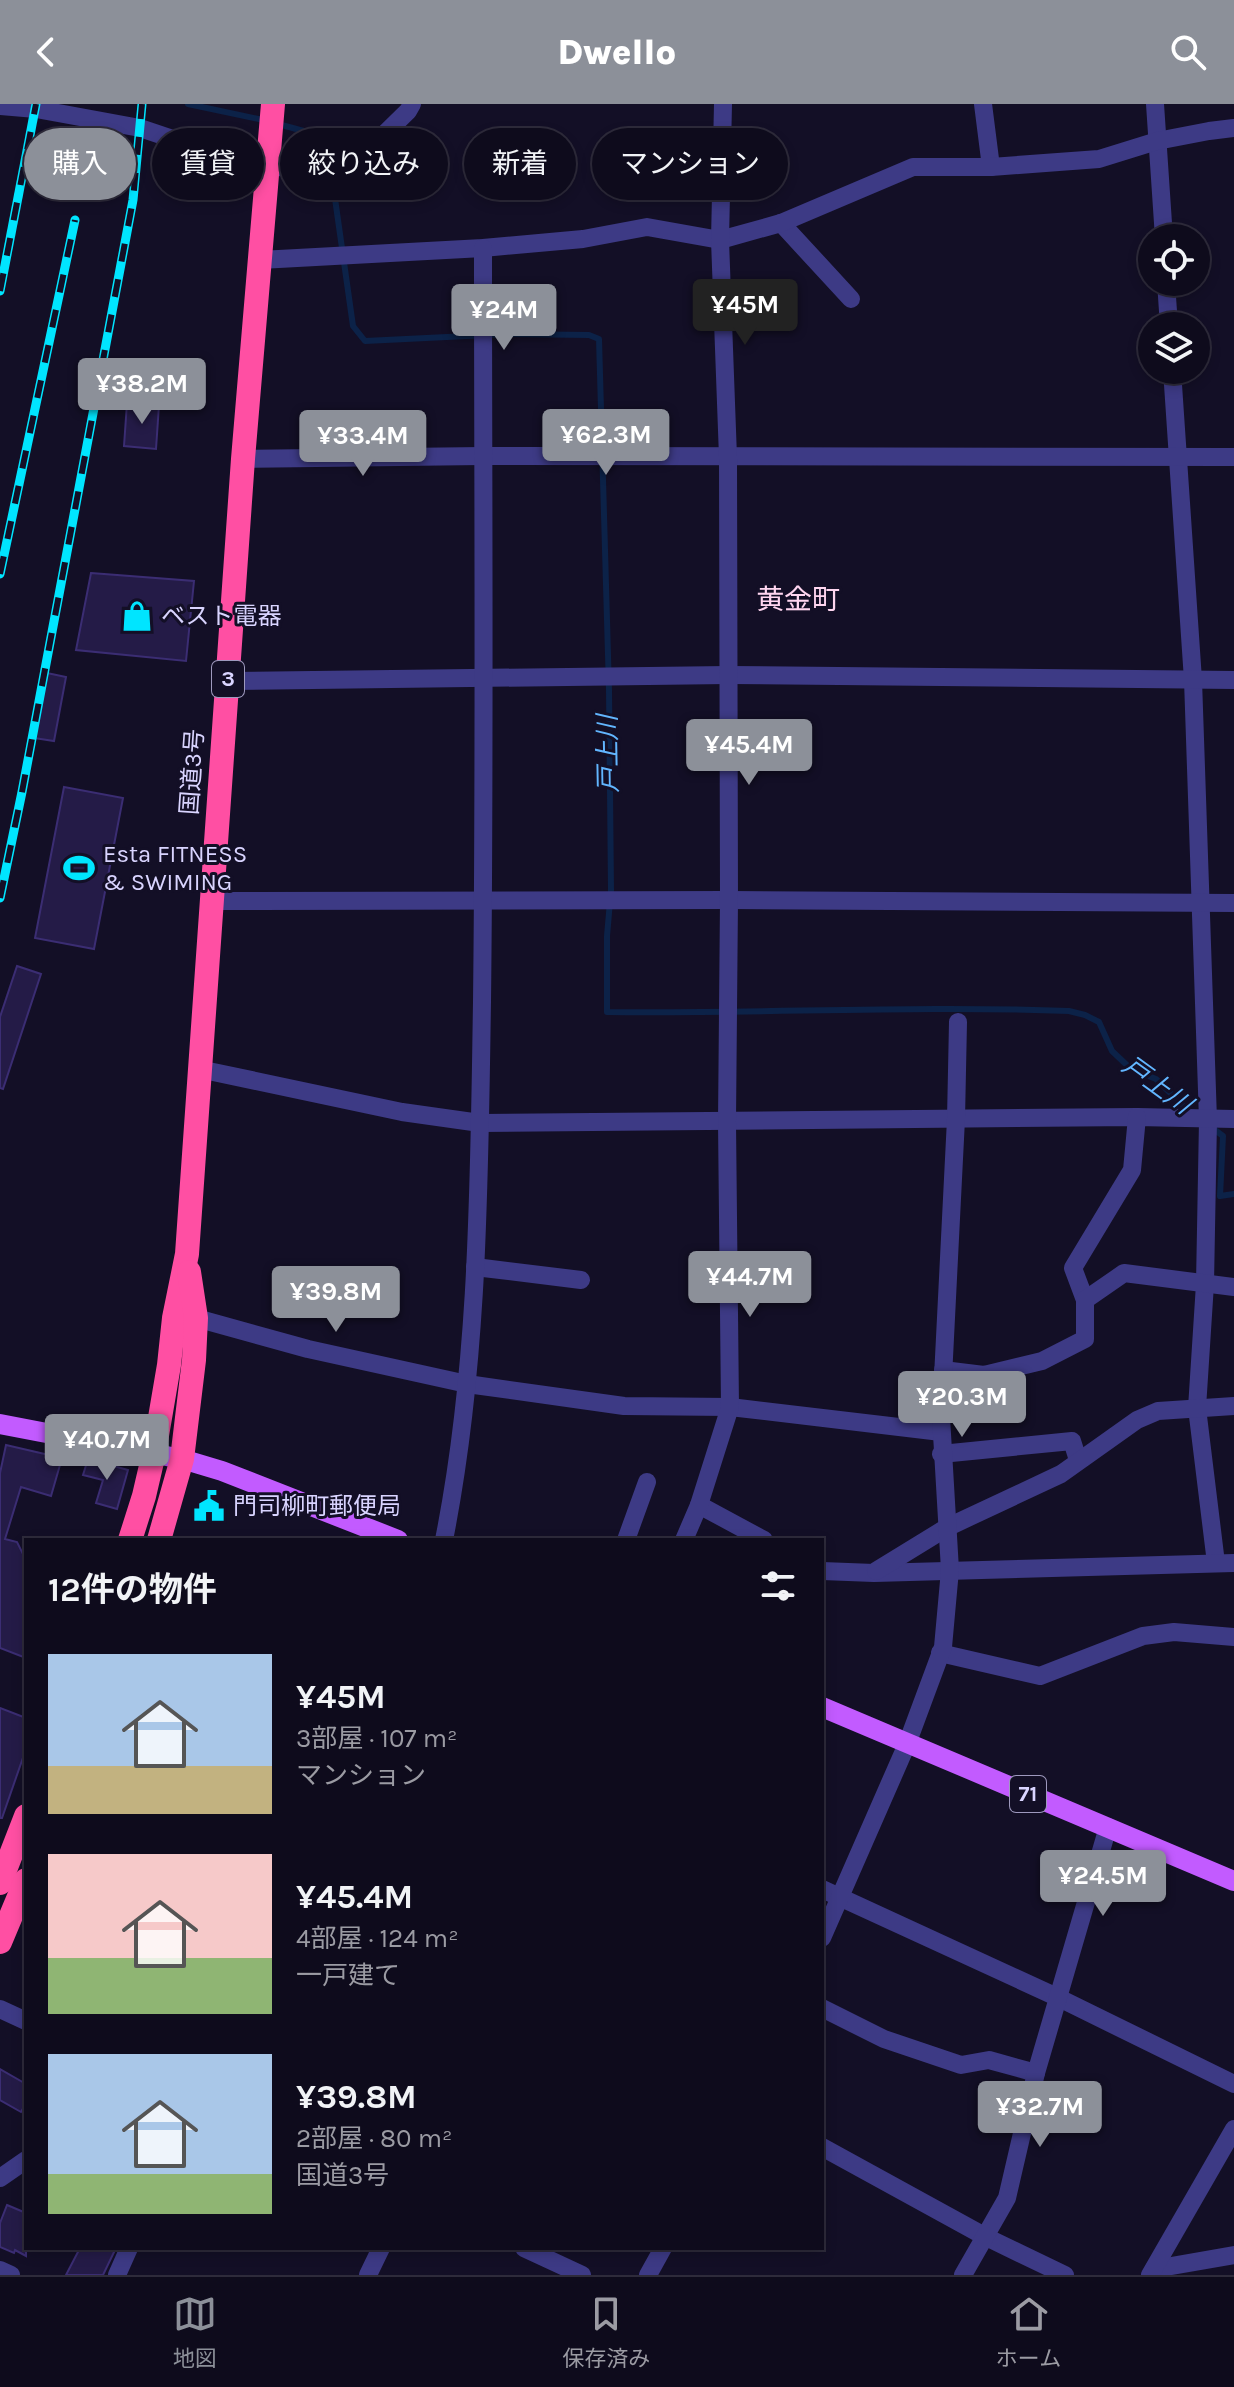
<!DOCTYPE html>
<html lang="ja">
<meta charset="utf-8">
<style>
:root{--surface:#0e0b1c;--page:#171425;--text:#f1f3f6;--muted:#9b9ba3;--line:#2e2b3b;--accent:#8c9099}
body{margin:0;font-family:Karla,"Noto Sans JP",sans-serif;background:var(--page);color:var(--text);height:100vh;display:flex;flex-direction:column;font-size:30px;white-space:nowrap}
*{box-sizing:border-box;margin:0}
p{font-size:26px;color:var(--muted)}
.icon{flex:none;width:44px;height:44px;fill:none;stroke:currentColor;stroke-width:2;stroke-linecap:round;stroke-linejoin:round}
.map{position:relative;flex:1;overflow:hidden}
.drawer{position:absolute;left:24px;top:1434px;width:800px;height:712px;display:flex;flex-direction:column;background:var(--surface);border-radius:0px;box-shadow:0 4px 12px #0003,0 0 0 2px var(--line)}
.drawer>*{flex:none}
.hud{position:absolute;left:24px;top:24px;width:800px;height:72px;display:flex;gap:16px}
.buttons{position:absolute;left:1138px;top:120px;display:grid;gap:16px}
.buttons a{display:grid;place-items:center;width:72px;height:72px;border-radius:50%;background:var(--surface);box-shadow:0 4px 12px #0003,0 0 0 2px var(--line);font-size:40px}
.price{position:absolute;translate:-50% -68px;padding:0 18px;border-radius:8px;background:var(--accent);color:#fff;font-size:26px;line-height:52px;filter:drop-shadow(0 2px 4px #0008)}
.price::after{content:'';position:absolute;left:50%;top:48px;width:24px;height:18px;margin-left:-12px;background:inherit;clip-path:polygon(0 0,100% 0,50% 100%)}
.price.active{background:#222;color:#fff}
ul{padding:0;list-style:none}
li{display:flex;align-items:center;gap:24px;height:200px;padding:0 24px}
li span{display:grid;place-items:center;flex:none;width:224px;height:160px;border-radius:0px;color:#555}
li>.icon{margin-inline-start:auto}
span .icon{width:96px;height:96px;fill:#fffc;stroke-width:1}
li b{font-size:34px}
h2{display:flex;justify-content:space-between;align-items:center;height:96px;padding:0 24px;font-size:34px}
.chip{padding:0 28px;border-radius:36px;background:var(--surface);box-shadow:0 4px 12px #0003,0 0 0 2px var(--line);font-size:28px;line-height:72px}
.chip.active{background:var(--accent);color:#fff}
header{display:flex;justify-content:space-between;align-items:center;height:104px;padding:0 24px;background:var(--accent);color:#fff;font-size:36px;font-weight:800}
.tabs{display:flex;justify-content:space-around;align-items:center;height:112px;border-top:2px solid var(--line);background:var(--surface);font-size:22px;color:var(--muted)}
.tabs a{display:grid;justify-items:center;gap:4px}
.tabs .active{color:var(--accent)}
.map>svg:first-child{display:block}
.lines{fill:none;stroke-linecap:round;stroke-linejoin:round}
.stream{stroke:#0c2248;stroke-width:6}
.building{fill:#241b47;stroke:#3b2d73;stroke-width:2}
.minor{stroke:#3d3a85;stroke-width:18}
.major{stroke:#c25bff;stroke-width:20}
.highway{stroke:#ff4fa3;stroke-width:24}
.rail-casing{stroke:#00e5ff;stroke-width:9}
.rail{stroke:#130f26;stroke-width:6;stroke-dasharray:18;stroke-linecap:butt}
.labels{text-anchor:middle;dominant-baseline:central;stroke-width:6;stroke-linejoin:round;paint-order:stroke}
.shield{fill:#130f26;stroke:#9e99be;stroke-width:2}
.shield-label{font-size:22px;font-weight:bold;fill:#d9d4ff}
.poi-label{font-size:24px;fill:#d9d4ff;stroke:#130f26;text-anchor:start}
.street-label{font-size:24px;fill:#d9d4ff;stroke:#130f26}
.water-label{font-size:26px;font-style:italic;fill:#62b6ff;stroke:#130f26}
.quarter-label{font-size:28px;fill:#ffd6f0;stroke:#130f26}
</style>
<header><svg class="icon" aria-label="back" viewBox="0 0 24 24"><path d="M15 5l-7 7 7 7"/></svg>Dwello<svg class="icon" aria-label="search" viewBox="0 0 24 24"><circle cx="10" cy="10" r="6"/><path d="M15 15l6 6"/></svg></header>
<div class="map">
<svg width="1234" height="2171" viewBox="0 0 1234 2171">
<rect width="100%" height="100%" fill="#130f26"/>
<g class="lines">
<g class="stream">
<polyline points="188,0 268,17"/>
<path d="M278,20L311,29L328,45L353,222L365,237L508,230L589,231L599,235L609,586L611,786L607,832V908C761,910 915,901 1069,907L1085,911L1099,918L1112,947L1131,965L1156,975L1192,1010"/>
<polyline points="1211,1023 1223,1032 1220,1092 1234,1090"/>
</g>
</g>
<g class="building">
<polygon points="200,60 238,70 235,89 196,82"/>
<polygon points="127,299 159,301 156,345 124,342"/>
<polygon points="91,469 194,477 186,557 76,546"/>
<polygon points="47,569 66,573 54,637 34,634"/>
<polygon points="64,683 123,694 94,845 35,834"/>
<polygon points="17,862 41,870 3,985 0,984 0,913"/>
<polygon points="6,1341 62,1354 51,1392 21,1383 5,1435 17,1438 23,1450 26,1554 0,1544 0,1369"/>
<polygon points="88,1355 128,1366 117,1405 96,1399 103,1376 83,1371"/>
<polygon points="0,1604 26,1614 26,1645 2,1714 0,1714"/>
<polygon points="0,1965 26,1980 26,1999 21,2008 0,1996"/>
<polygon points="7,2101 26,2109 26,2152 15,2146 14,2149 0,2143 0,2119"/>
<polygon points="80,2144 116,2144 103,2171 66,2171"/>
</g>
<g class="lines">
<g class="minor">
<polyline points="983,0 991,63"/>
<polyline points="1155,0 1164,134"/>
<polyline points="0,2 36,5 140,24 241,58 269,63 339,64 355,59 408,7 412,0"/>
<polyline points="781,119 851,195"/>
<polyline points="260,156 483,144 583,135 647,123 720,136 781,119 913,63 991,63 1099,55 1157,37 1209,27 1234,24"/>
<polyline points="1166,178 1169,222"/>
<polyline points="1172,266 1193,576 1208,1016 1205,1180 1197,1304 1216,1459"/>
<polyline points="243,355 483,352 1234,353"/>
<polyline points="228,577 728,571 1234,576"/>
<polyline points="210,797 729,796 1234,799"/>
<polyline points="199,965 402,1008 480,1019 1137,1013 1234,1015"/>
<polyline points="475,1163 581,1176"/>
<polyline points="1085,1196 1073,1164 1132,1066 1137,1013"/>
<polyline points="196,1214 308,1245 467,1280 624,1302 730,1303 941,1328"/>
<polyline points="943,1266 984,1271 1042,1257 1085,1235 1085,1196 1124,1169 1234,1183"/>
<polyline points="941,1350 1072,1337 1078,1356"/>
<polyline points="699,1401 764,1436"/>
<path d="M444,1436C479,1260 479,1077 482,898C485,647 483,396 483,144"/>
<polyline points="626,1436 647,1378"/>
<polyline points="684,1436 699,1401 730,1303 727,1018 729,796 728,353 720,136 723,0"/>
<polyline points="822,1467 874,1469 1234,1459"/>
<polyline points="876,1467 946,1424 1061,1370 1137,1316 1158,1307 1234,1302"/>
<polyline points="940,1549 1040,1572 1143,1532 1174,1528 1234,1533"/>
<polyline points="822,1785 1059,1894 1234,1980"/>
<polyline points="822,1834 907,1640 943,1543 950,1466 941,1313 956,1015 958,918"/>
<polyline points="822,1904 884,1935 961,1961 989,1956 1036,1969"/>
<polyline points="0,1905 26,1917"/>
<polyline points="822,2043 986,2133 1065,2171"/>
<polyline points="0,2074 26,2056"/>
<polyline points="524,2144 582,2171"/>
<polyline points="1154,2165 1234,2151"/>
<polyline points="0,2166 11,2171"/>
<polyline points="117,2171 129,2144"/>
<polyline points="368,2171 381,2144"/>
<polyline points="648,2171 663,2144"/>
<polyline points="963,2171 1007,2094 1036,1969 1108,1723"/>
<polyline points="1150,2171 1234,2025"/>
</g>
<g class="major">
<polyline points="0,1320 182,1355 222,1367 398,1436"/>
<polyline points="822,1603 1234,1777"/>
</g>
<g class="highway">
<polyline points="130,1436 144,1392 154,1349 169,1261 174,1214 187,1150 243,355 273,0"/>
<polyline points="159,1436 182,1355 194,1256 196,1214 189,1168"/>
<polyline points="0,1779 26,1712"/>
<polyline points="0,1838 26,1776"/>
</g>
<defs>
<g id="rail">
<polyline points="0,187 36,0"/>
<polyline points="0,470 75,116"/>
<polyline points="0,794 22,688 133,96 142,0"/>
</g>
</defs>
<use href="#rail" class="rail-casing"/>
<use href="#rail" class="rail"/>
</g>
<defs>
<symbol id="shop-bare" viewBox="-9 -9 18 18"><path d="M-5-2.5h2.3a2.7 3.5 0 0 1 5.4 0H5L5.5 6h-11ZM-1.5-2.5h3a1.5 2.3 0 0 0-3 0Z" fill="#00e5ff" stroke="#130f26" stroke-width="2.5" paint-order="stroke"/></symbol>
<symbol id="stadium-bare" viewBox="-9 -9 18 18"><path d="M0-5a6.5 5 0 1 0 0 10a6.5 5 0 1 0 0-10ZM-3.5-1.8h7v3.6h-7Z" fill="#00e5ff" stroke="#130f26" stroke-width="2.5" paint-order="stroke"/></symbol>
<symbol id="civic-bare" viewBox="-9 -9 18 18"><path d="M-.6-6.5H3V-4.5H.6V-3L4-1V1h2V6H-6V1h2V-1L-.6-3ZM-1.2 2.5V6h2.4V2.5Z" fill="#00e5ff" stroke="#130f26" stroke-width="2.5" paint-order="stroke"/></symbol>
</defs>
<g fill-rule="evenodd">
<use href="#shop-bare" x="115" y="490" width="44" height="44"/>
<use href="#stadium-bare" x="57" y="742" width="44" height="44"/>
<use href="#civic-bare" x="187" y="1380" width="44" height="44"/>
</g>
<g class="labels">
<g class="shield">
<rect x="212" y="557" width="32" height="36" rx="6"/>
<rect x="1010" y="1672" width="36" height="36" rx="6"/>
</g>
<g class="shield-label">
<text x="228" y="575">3</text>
<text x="1028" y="1690">71</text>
</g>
<g class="poi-label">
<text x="161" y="512">ベスト電器</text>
<text x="103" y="750">Esta FITNESS<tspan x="103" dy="28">&amp; SWIMING</tspan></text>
<text x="233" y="1402">門司柳町郵便局</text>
</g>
<g class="street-label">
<text transform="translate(192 668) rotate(-86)">国道3号</text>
</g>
<g class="water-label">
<text transform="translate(608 650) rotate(-91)">戸上川</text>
<text transform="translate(1157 981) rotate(36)">戸上川</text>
</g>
<g class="quarter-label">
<text x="798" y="495">黄金町</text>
</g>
</g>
</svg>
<div class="buttons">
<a><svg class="icon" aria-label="locate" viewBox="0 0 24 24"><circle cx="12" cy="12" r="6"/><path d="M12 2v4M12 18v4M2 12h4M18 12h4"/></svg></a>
<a><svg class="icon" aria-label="layers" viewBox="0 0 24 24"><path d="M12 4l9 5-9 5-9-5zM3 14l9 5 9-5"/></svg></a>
</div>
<b class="price active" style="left:745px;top:243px">¥45M</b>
<b class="price" style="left:504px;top:248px">¥24M</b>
<b class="price" style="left:142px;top:322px">¥38.2M</b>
<b class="price" style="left:606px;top:373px">¥62.3M</b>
<b class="price" style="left:363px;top:374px">¥33.4M</b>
<b class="price" style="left:749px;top:683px">¥45.4M</b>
<b class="price" style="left:750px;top:1215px">¥44.7M</b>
<b class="price" style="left:336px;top:1230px">¥39.8M</b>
<b class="price" style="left:962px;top:1335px">¥20.3M</b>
<b class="price" style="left:107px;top:1378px">¥40.7M</b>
<b class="price" style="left:1103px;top:1814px">¥24.5M</b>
<b class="price" style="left:1040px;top:2045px">¥32.7M</b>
<div class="hud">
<a class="chip active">購入</a>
<a class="chip">賃貸</a>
<a class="chip">絞り込み</a>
<a class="chip">新着</a>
<a class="chip">マンション</a>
</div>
<section class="drawer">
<h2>12件の物件<svg class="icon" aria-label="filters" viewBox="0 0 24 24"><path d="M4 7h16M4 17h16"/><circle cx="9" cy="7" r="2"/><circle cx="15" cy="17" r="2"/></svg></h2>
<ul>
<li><span style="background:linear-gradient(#a9c7e8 70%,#c2b280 0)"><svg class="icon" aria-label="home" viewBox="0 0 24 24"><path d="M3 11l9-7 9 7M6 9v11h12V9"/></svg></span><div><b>¥45M</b><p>3部屋 · 107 m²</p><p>マンション</p></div></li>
<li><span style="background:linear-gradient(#f6c9c9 65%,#8fb573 0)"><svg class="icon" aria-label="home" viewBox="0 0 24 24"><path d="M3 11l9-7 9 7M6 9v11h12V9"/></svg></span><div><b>¥45.4M</b><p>4部屋 · 124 m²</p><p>一戸建て</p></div></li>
<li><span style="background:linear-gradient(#a9c7e8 75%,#8fb573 0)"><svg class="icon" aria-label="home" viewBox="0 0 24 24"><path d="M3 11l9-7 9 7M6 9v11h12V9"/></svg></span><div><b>¥39.8M</b><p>2部屋 · 80 m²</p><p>国道3号</p></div></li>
</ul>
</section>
</div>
<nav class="tabs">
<a class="active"><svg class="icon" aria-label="map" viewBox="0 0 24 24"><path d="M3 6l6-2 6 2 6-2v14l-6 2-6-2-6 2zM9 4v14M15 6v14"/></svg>地図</a>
<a><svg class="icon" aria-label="saved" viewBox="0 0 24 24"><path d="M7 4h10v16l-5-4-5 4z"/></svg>保存済み</a>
<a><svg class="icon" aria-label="home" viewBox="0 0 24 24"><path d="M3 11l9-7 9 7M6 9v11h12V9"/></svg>ホーム</a>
</nav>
